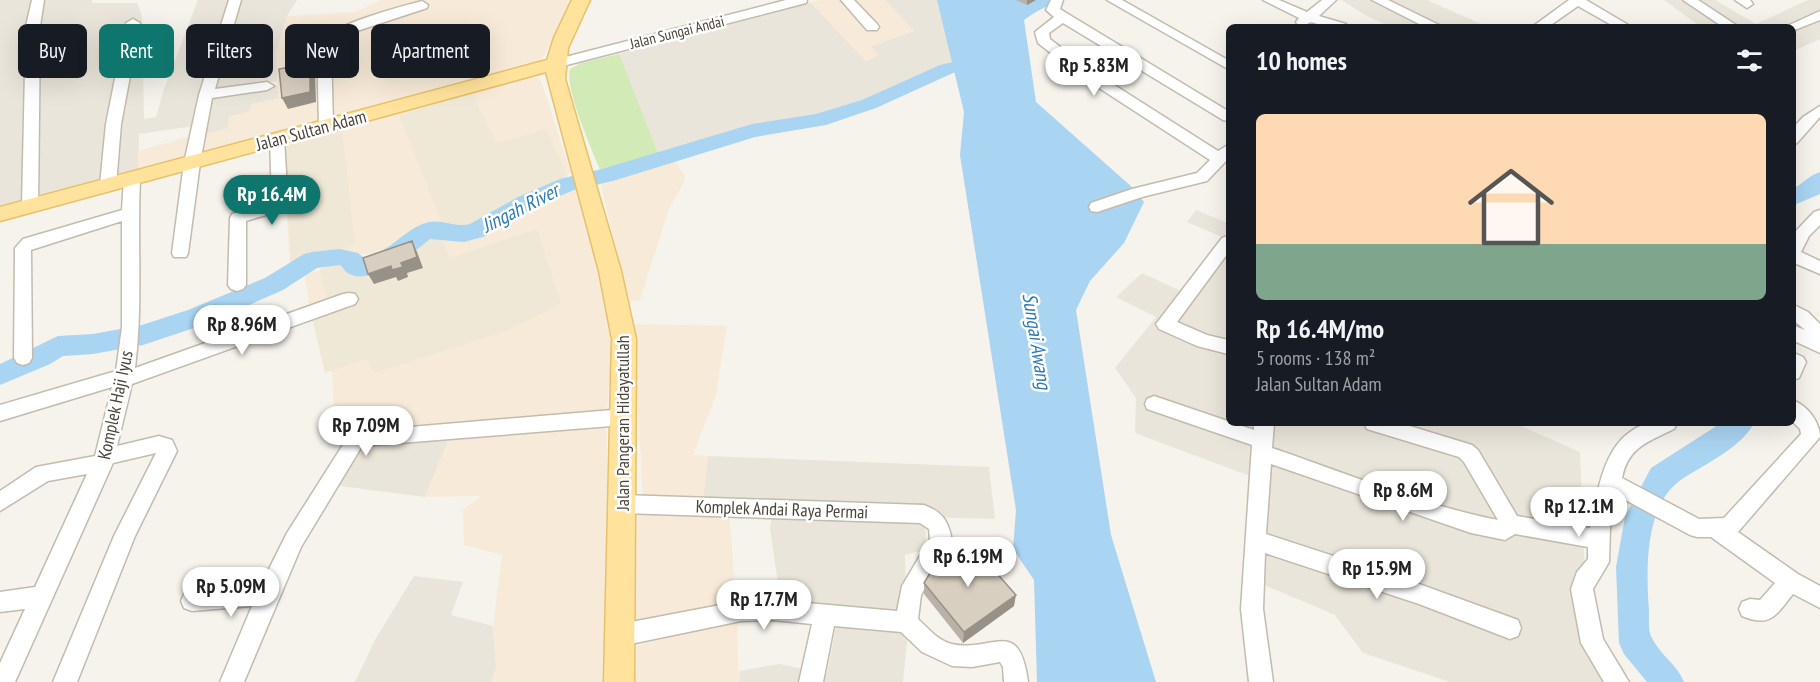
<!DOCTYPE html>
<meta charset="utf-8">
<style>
:root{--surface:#171b24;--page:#242831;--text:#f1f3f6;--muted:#9ea1a6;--line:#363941;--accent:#0f766e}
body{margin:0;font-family:"PT Sans Narrow",sans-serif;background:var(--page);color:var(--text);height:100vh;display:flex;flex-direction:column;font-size:22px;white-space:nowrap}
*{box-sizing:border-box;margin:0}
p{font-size:20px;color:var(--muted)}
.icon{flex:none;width:33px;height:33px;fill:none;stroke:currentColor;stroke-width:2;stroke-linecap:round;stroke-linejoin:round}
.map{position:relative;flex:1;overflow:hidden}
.details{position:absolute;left:1226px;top:24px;width:570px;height:402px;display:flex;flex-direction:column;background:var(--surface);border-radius:9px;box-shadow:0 6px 24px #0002}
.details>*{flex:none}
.banner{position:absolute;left:18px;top:24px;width:570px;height:54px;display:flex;gap:12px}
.price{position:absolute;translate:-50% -51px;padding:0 14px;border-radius:21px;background:#fff;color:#222;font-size:20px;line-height:39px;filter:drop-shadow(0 2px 3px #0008)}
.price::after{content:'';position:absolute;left:50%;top:36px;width:18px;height:14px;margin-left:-9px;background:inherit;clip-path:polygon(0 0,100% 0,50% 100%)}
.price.on{background:var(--accent);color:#fff}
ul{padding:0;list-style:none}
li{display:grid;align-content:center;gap:12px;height:318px;padding:0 30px}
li+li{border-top:2px solid var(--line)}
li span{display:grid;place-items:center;height:186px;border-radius:9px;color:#555}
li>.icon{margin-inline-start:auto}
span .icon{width:108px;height:108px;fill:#fffc;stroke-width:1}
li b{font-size:26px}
h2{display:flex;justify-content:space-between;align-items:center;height:72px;padding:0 30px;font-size:26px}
.pill{padding:0 21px;border-radius:9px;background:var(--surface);box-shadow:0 6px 24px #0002;font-size:21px;line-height:54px}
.pill.on{background:var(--accent);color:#fff}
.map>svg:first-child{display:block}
.residential{fill:#eae5da}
.commercial{fill:#f7ead8}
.education{fill:#efe8d6}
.green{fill:#d2eab5}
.water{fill:#a9d4f2}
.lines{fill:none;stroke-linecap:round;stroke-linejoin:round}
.river{fill:#a9d4f2;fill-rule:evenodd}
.minor-casing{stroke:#c2bbae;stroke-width:3}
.major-casing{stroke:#e6c16a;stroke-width:3}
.minor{fill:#fff;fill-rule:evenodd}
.major{fill:#ffe39c;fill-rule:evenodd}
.wall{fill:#bab2a6}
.shaded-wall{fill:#979187}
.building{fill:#d8cfc1;stroke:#979187;stroke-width:1.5}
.labels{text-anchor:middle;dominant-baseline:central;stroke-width:5;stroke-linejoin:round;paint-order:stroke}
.far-street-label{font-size:15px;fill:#4b4439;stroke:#fff}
.street-label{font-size:18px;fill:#4b4439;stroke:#fff}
.water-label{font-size:20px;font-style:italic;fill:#2e7ab2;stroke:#fff}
</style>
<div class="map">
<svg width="1820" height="682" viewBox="0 0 1820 682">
<rect width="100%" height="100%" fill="#f6f3ec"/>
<g class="residential">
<polygon points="0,0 92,0 92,3 137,3 142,16 144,119 156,117 164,89 198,0 236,0 194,126 139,134 138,171 0,208"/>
<polygon points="242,0 297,0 287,16 276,54 279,81 211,91"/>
<polygon points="885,0 958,0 959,66 944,65 892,88 859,106 833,115 754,126 659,155 618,54 810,2 866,61 871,46 914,31"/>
<polygon points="1341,0 1427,0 1488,27 1390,27 1367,16"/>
<polygon points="1664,0 1715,0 1756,24 1808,0 1820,0 1820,39 1793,51 1792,27 1701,27"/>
<polygon points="279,85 278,99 252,104 250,111 227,129 203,134 209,98"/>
<polygon points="1196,210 1228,223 1228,423 1514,423 1580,452 1587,630 1614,682 1450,682 1363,653 1335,615 1264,585 1250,476 1135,433 1136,398 1115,368 1156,317 1116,297 1142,273 1183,292 1227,239 1187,222"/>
<polygon points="450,436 425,497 332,485 353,443"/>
<polygon points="708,456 989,467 995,519 924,517 927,549 905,555 907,643 903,682 739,682 740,671 779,664 827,674 837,621 781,604 770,528 774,506 703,499"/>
<polygon points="414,576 463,582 451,615 493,626 496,667 492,682 355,682 375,640"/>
</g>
<g class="commercial">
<polygon points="381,0 574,0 542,59 533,65 202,154 203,134 227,129 229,116 250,111 252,104 278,99 276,54 287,16 356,12"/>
<polygon points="821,0 885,0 914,31 871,46 879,55 866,61 810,2"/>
<polygon points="527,76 538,78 541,81 571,173 484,223 464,231 447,227 425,227 383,252 358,255 341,252 290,267 283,143"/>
<polygon points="191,136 189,158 138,171 138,151"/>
<polygon points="675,161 685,176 684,182 669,209 640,300 628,302 601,185"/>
<polygon points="575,186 608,307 611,361 606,425 612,682 492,682 496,667 493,626 502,555 464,545 463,510 481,496 425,497 450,436 447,426 391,428 375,425 335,434 332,371 310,313 305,274 405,250 415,238 428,234 448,240 500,219 517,207"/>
<polygon points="629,324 727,326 716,394 693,455 708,456 703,499 643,497 635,353"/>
<polygon points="640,508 727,511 730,520 736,608 636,623 635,514"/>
<polygon points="737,624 739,682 635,682 636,646 711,627"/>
</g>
<g class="education">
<polygon points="472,93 497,143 547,129 568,178 478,223 456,231 442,222 399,115"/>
<polygon points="342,128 355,245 291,263 284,145"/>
<polygon points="537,229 561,304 503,332 374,373 366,359 325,373 312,318 327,300 320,269 440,234 450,258"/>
</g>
<path class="green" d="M619,54L658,153L600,170C592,149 564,88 570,69L581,63Z"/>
<polygon class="water" points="937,0 1034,0 1037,11 1024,20 1036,102 1133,188 1144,202 1124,243 1090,281 1076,310 1111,535 1156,682 1037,682 1034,580 1013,549 1016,510 960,155 964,112"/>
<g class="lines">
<g class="river">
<polygon points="1031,0 1054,0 1051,4 1012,25 998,25 996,21 998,17"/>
<path d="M984,50L991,52L994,56L980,67L953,73L876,108L826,125L755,137L613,181L574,190L534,207L486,236L464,242L430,239C414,252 368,289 346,272C344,270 343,267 340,265L317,268L283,290L206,324L143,345L93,354L63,356L50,364L0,385V364L58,336L93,334L142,325L188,310L265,278L304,254L312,252L340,249L358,253L364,258C371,255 379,253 385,249C400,240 411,226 429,222C442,219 456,228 470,224L518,197L560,179L602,169L752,124L816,114L862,100L940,65L966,59Z"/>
<path d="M1820,172V194L1792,206V189C1803,184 1809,175 1820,172Z"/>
<path d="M1721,423H1754C1741,448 1705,464 1682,479C1644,504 1646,571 1649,611C1649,619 1648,632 1652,638C1660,655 1677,664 1684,682H1647L1624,654L1619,643L1616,567L1625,517L1651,468Z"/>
</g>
<defs>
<g id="minor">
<polygon points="32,0 44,0 40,26 38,206 36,210 24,210 22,206 26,26"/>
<polygon points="229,0 241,0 215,89 267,82 274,86 267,90 212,98 200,163 188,253 186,257 174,257 172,253 184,163 199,95"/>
<polygon points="786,0 807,0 806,3 555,68 548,64 550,61"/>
<polygon points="841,0 854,0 877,24 879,27 877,30 867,30"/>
<polygon points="1051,0 1063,0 1060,9 1068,14 1228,111 1228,121 1223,120 1063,23 1049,33 1050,39 1086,67 1218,151 1228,145 1228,159 1207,181 1142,197 1097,212 1091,211 1089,207 1091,203 1132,189 1197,173 1210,160 1076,73 1038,43 1035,32 1054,17 1046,10"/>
<polygon points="1107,0 1122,0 1228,60 1228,69"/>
<polygon points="1263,0 1279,0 1307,12 1322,0 1336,0 1319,16 1346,24 1348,27 1327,27 1311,22 1303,26 1298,25 1296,22 1299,18"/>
<polygon points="1372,0 1388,0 1443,27 1425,27"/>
<polygon points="1569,0 1586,0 1630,26 1615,27 1578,6 1548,27 1532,27"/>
<polygon points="1683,0 1698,0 1739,27 1723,27"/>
<polygon points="1735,0 1750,0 1753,4 1747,8"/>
<path d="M422,1L428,5L427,8L345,35L331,45L333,126L331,129H321L319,126L317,44C333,24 396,8 422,1Z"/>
<polygon points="1820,11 1820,20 1792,31 1792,27 1785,27"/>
<polygon points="133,19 140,23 121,124 116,185 108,190 100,185 106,124 126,23"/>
<polygon points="1820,106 1820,117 1797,143 1792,145 1792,129 1803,117"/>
<polygon points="277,134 284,139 288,205 286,209 246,221 246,285 243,289 237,291 231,289 228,285 230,218 232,214 272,202 270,139"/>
<path d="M132,174L140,179C137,242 143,305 135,368L343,294L349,293L355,294L358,299L355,304L132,384L117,446L159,436L172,440L177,451L135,536L77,682H53L114,536L156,453L113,463L15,682H0V663L25,609L0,612V592L35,587L87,474L48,481L0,511V491L36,467L95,456L112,387L0,421V405L116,371L122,327V221L31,250L32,358L29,363L23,365L17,363L14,358L15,248L23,239L122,210L124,179Z"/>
<polygon points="1820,210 1820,225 1809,236 1801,252 1820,261 1820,274 1792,262 1794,233 1814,212"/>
<polygon points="1228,236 1228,253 1177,322 1207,335 1228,340 1228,354 1197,346 1159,329 1156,324 1222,238"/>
<polygon points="1792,304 1808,312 1820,324 1820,353 1792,340 1792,325 1805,330 1792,319"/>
<polygon points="1792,352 1803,357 1806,362 1799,378 1792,380"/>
<path d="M1154,396L1254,430V423H1274L1272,448C1346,473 1421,505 1498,520L1464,462L1459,457L1367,429L1364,423H1400L1472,445L1478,450L1517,516L1590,528C1599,488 1603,437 1648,423C1657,421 1668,423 1677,423L1674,429C1648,442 1628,447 1622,478L1699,519L1724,518L1801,434L1800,429L1792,421V400C1807,405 1820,422 1820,437L1738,532L1798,574L1820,586V608L1793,594C1776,615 1771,628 1742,616L1739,609L1742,602L1750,599L1760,600L1775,583L1711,537H1697L1690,535L1618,496L1610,528L1609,562L1593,589L1603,639L1629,682H1604L1581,643L1571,589L1577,572L1588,559V547L1515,534L1505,540L1471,533L1271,464L1266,534L1419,584L1518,620L1521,628L1518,636L1510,639L1419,604L1265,553L1263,609L1273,682H1249L1241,609L1252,445L1147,409L1145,404L1147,399Z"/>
<polygon points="624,409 631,411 634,417 631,423 624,425 362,446 301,547 244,682 220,682 252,606 192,611 184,608 181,601 184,594 192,591 261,585 287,533 351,432"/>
<path d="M623,495L924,505C943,512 948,521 952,540L921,595L918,619C928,628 938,641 952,644C993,653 1019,615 1028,682H1004L1003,667L1000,662L972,667L952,666L922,652L901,632L834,626L823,682H799L812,624L773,620L741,621L621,646L613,643L610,635L613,627L621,624L741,601L773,600L897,611L902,586L930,539L929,529L920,523L623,513L616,510L613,504L616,498Z"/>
</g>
<polygon id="major" points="572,0 590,0 568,48 565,79 621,271 636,339 634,682 604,682 612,339 599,271 546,72 0,221 0,207 547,60 554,38"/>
</defs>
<use href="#minor" class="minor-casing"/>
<use href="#major" class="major-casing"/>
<use href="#minor" class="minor"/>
<use href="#major" class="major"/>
</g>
<g class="wall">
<polygon points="1016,0 1036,0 1027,5"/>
<polygon points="924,583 1014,606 963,643 924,594"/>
</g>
<g class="shaded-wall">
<polygon points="1027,0 1036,0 1027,5"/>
<polygon points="310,63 315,73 316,102 288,109 282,98"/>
<polygon points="412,241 417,252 423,268 407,273 408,277 398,281 396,277 374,284 368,274 401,263"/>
<polygon points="1016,595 1014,606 963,643 964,632"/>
</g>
<g class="building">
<polygon points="310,63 310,92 282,98 279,69"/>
<polygon points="412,241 417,257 401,263 403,267 392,270 391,266 368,274 363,258"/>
<polygon points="971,544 1016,595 964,632 924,583 930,573"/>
</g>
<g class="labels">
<g class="far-street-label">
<text transform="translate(677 32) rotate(-14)">Jalan Sungai Andai</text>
</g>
<g class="street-label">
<text transform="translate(311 130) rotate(-15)">Jalan Sultan Adam</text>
<text transform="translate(115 405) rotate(-78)">Komplek Haji Iyus</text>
<text transform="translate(622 423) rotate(-90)">Jalan Pangeran Hidayatullah</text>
<text transform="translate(782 509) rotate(2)">Komplek Andai Raya Permai</text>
</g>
<g class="water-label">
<text transform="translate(520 208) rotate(-27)">Jingah River</text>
<text transform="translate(1037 341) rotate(81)">Sungai Awang</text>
</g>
</g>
</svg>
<b class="price" style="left:1094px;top:97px">Rp 5.83M</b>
<b class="price on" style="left:272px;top:226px">Rp 16.4M</b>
<b class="price" style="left:242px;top:356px">Rp 8.96M</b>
<b class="price" style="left:366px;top:457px">Rp 7.09M</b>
<b class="price" style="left:1403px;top:522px">Rp 8.6M</b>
<b class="price" style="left:1579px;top:538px">Rp 12.1M</b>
<b class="price" style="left:968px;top:588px">Rp 6.19M</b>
<b class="price" style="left:1377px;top:600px">Rp 15.9M</b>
<b class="price" style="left:231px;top:618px">Rp 5.09M</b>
<b class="price" style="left:764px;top:631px">Rp 17.7M</b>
<div class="banner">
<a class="pill">Buy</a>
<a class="pill on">Rent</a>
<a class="pill">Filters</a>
<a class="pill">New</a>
<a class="pill">Apartment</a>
</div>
<section class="details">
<h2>10 homes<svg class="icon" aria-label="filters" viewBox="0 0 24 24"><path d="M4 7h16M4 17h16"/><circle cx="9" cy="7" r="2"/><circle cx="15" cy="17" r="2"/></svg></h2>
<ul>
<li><span style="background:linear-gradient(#ffd9b3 70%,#7fa58c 0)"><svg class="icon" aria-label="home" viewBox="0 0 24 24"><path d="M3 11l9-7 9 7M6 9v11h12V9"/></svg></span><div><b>Rp 16.4M/mo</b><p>5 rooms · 138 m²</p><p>Jalan Sultan Adam</p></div></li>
</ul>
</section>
</div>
